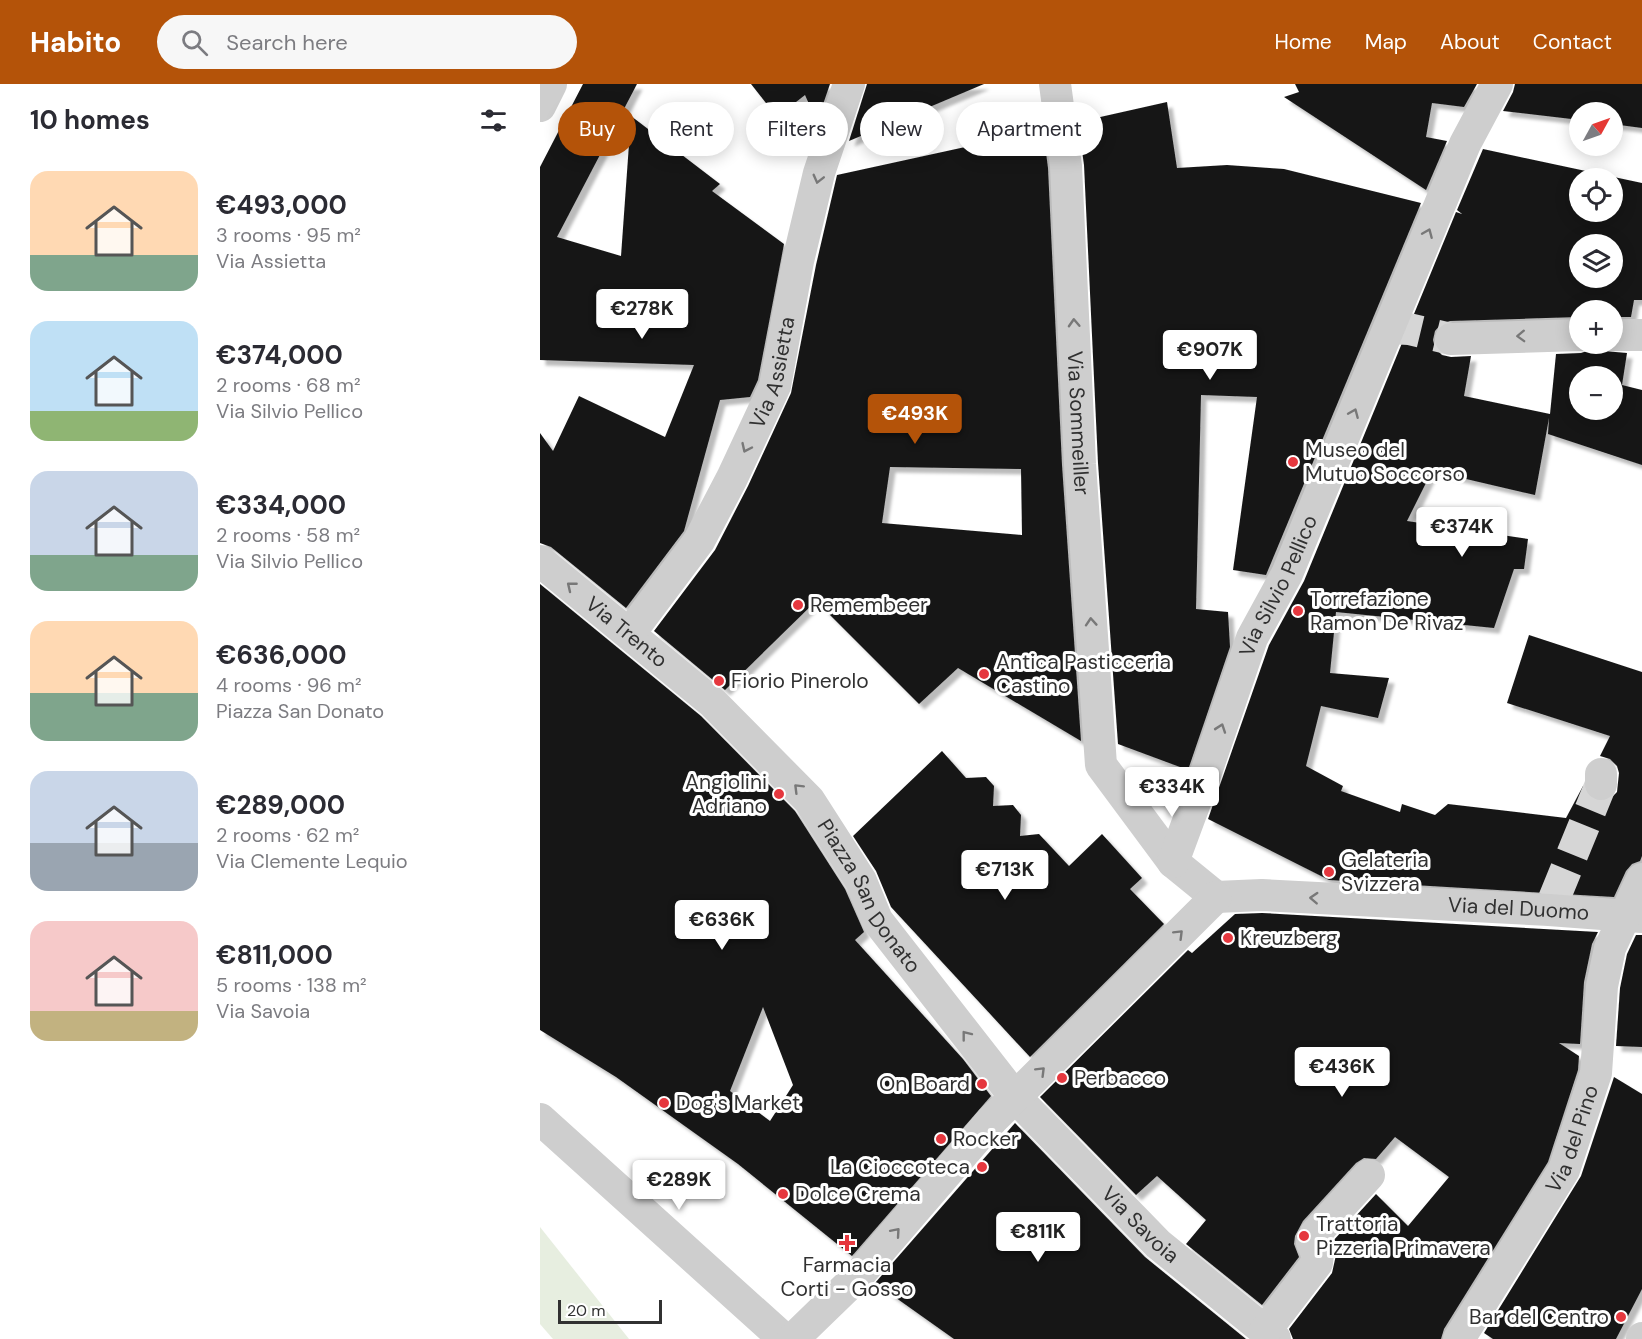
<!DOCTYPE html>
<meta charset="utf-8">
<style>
:root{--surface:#fff;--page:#f7f7f7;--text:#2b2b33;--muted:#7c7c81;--accent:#b45309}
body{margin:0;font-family:"DM Sans",sans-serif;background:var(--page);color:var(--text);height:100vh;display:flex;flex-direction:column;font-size:22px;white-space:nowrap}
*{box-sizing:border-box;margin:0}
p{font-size:20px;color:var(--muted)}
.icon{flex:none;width:33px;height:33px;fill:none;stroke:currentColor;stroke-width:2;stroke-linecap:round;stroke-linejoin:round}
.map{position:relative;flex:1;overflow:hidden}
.details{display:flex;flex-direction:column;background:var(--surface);width:540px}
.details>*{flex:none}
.banner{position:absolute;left:18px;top:18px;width:570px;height:54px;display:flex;gap:12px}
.needle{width:39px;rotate:50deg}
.controls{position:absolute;left:1029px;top:18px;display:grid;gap:12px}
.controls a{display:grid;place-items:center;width:54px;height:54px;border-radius:50%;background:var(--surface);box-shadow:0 3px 15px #0003;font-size:30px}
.scale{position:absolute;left:18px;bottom:15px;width:104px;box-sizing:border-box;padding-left:6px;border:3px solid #313131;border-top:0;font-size:16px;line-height:21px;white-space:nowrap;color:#313131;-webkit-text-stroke:4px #fff;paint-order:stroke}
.price{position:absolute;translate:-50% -51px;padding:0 14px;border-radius:6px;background:#fff;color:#222;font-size:20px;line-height:39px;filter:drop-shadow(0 2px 3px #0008)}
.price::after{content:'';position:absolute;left:50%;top:36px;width:18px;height:14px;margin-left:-9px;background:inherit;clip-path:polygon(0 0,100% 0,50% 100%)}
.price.current{background:var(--accent);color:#fff}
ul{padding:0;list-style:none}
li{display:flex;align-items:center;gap:18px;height:150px;padding:0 30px}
li span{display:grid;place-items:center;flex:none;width:168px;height:120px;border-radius:18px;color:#555}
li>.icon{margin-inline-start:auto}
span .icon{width:72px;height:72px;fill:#fffc;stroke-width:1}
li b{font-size:26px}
h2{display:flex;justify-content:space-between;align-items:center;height:72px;padding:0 30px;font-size:26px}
.tag{padding:0 21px;border-radius:27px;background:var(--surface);box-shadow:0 3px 15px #0003;font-size:21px;line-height:54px}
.tag.current{background:var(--accent);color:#fff}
header{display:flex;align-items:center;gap:36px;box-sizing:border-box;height:84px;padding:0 30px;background:var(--accent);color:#fff}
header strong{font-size:28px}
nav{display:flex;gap:33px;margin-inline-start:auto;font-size:21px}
.search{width:420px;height:54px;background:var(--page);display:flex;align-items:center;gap:15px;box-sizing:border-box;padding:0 21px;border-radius:33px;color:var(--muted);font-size:22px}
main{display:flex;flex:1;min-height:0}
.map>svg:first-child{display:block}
.green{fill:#e7eee0}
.building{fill:#181818;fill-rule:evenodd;filter:url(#shadow)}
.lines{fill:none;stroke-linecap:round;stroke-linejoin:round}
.street-tunnel{stroke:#d6d6d6;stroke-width:32;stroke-dasharray:32 16;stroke-linecap:butt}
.street{stroke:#cecece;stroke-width:32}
.oneway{stroke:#787878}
.poi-dot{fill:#e5373e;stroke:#fff;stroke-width:2}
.labels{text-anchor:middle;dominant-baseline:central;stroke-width:6;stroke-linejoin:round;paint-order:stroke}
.street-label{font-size:21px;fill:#313131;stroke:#fff}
.poi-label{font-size:21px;fill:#313131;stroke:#fff;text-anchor:start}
</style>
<header>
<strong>Habito</strong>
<div class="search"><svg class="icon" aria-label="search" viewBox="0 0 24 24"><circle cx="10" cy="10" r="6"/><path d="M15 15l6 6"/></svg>Search here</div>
<nav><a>Home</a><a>Map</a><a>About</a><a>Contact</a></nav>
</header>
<main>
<section class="details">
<h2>10 homes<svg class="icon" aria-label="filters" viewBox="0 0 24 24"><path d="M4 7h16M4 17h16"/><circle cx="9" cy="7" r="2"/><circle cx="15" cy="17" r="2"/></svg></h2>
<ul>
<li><span style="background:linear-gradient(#ffd9b3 70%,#7fa58c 0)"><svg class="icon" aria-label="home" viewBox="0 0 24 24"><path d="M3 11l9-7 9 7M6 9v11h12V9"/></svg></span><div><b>€493,000</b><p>3 rooms · 95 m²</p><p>Via Assietta</p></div></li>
<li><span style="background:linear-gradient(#bfe0f5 75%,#8fb573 0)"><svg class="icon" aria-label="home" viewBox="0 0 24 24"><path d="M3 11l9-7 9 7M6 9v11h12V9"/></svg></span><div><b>€374,000</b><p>2 rooms · 68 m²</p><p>Via Silvio Pellico</p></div></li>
<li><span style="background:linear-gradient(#c9d6e8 70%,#7fa58c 0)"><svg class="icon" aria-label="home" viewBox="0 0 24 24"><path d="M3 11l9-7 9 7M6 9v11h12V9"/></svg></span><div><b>€334,000</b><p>2 rooms · 58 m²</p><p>Via Silvio Pellico</p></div></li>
<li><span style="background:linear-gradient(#ffd9b3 60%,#7fa58c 0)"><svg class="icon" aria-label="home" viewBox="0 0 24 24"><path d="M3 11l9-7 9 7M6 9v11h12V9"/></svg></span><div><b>€636,000</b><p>4 rooms · 96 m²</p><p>Piazza San Donato</p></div></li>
<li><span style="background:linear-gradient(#c9d6e8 60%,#9aa5b1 0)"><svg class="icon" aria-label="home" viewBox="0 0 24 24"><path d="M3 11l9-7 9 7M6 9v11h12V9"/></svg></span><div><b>€289,000</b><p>2 rooms · 62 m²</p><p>Via Clemente Lequio</p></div></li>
<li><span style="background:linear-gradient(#f6c9c9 75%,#c2b280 0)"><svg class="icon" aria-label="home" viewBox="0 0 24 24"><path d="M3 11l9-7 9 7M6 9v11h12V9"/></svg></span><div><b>€811,000</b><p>5 rooms · 138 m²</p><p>Via Savoia</p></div></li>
</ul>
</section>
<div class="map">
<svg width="1102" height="1255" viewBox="0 0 1102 1255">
<defs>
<filter id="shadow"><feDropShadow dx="5.5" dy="5.5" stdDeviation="1.5" flood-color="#0004"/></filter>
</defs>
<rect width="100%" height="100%" fill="#fff"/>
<polygon class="green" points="0,1143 89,1255 13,1255 0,1240"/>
<g class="building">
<polygon points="43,0 97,0 17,153 81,172 91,32 180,100 172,107 244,160 218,296 210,313 180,316 144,447 86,524 11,463 0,459 0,349 13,367 39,312 125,353 154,281 0,276 0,83"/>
<polygon points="211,0 290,0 277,38 265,11 237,33"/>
<polygon points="327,0 444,0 309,57"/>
<polygon points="755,0 937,0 924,23 892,19 886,53 907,57 886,106 744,13 759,8"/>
<polygon points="975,0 1102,0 1102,44 1072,40 1072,28 1040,28 1040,36 963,27 973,8"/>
<polygon points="627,18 637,84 687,81 744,85 881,119 726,491 693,486 717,313 661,311 656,525 688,528 690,563 648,686 578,660 558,379 544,81 538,38"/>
<path d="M503,46L508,84L522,381L541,657L418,584L379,620L276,517L185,606L114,547L175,466L208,402L251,309L276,181L297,91ZM350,383L481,385L482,451L342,439Z"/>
<path d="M943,65L1102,99V216H1094L1091,233H1072V226H1040V233L910,237L901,240L895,247L893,256L895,264L902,271L911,273L931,272L924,312L1010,330L1016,270L1041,269L1050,266L1056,260L1064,267L1087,269L1082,301L1102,306V381L1008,350L1009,334L995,411L892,387L867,437L988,455L984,485H974L954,544L796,528L790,589L849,594L838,634L781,622L766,682L803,702L801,707L860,728L862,720L895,731L908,720L1026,734L1043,702L1046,709L1053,716L1062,718L1070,715L1077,708L1079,689L1077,682L1070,675L1060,672L1070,652L967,619L989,551L1102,588V772L1100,777L1092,780L1086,787L1074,813L789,796L668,735L729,561L764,497L916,128L922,130L917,126ZM1040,94H1072V128H1040ZM1040,160H1072V194H1040ZM1040,292H1072V326H1040Z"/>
<path d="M0,500L161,632L255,727L305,805L324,848L315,856L423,975L451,1012L312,1172L198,1080L76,993L0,946ZM223,923L253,1001L230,1037L190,1007Z"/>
<polygon points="402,667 426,694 446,693 454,702 453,722 473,721 481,731 480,752 499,750 529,782 562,750 602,794 590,805 624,840 490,973 351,823 336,787 313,752"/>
<polygon points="722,829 1058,848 1052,860 1044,898 1040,960 1019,959 1039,972 1038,986 1008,1078 904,1245 901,1255 753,1255 749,1245 792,1189 796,1171 792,1158 836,1110 868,1142 909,1093 855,1053 836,1075 824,1074 816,1079 763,1137 755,1152 754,1160 759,1173 722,1221 646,1160 666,1136 617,1092 596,1111 500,1013 648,866 652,869 695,830"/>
<polygon points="1096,851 1102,851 1102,963 1076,962 1080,904 1087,870"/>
<polygon points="1074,993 1102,1010 1102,1205 1076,1255 953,1255 944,1249 1041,1092"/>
<polygon points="475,1039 605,1173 706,1255 414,1255 335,1199"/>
</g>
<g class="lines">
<g class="street-tunnel">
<polyline points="849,244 869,245 911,255"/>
<polyline points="1014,815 1061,700"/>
</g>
<g class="street">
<path id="s1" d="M515,0L526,82L540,380L561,681L633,778L676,813"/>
<polyline points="0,22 11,0"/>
<polyline points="1072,251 1102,251"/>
<polyline points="911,255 1040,251"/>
<path id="s2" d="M0,477L173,619L269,716L321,797L337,836L475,1013L618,1160L735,1255"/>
<path id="s3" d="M90,549L159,457L192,394L235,302L258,177L279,89L309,0"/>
<polyline points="1061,690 1061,700"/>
<path id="s4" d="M633,778L663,697L712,554L747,490L925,60L957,0"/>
<path id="s5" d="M676,813L722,811L1009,826L1102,833"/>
<polyline points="0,1035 244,1255"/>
<polyline points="725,1247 777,1179 778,1169 772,1159 776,1149 829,1091"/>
<polyline points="253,1255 318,1192 452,1036 676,813"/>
<path id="s6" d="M919,1255L1024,1086L1056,989L1062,902L1070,864L1102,795"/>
<polyline points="1102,1255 1102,1254"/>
</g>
</g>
<defs><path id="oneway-chevron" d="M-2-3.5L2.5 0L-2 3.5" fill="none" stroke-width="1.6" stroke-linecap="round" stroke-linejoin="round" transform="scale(1.5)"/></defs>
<g class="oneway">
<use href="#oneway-chevron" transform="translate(278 95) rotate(104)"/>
<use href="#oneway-chevron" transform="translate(888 149) rotate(-67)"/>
<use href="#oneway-chevron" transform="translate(534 239) rotate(-93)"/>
<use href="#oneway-chevron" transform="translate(981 252) rotate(178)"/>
<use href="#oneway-chevron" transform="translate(814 329) rotate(-67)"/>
<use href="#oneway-chevron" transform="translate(206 364) rotate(115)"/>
<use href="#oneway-chevron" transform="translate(31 502) rotate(-141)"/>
<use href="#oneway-chevron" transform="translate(551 538) rotate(-94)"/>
<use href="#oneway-chevron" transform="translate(681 644) rotate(-71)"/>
<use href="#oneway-chevron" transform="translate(258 704) rotate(-135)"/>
<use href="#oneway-chevron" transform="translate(774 814) rotate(-177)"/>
<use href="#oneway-chevron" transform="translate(639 850) rotate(-45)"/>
<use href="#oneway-chevron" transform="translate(426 951) rotate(-128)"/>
<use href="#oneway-chevron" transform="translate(501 987) rotate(-45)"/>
<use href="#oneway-chevron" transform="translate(356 1148) rotate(-49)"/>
</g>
<g class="poi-dot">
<circle cx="753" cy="378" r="6"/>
<circle cx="258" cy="521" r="6"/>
<circle cx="758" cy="527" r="6"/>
<circle cx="444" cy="590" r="6"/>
<circle cx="179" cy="597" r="6"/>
<circle cx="239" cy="710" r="6"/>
<circle cx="789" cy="788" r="6"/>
<circle cx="688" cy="854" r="6"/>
<circle cx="522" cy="994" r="6"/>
<circle cx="442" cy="1000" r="6"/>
<circle cx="124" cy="1019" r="6"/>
<circle cx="401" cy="1055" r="6"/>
<circle cx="442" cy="1083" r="6"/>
<circle cx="243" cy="1110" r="6"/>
<circle cx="764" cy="1152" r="6"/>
<path d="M304 1150h6v6h6v6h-6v6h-6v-6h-6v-6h6z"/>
<circle cx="1081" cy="1233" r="6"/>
</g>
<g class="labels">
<g class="street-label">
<text stroke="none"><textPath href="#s3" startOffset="300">Via Assietta</textPath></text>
<text stroke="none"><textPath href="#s1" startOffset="340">Via Sommeiller</textPath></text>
<text stroke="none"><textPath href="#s4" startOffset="296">Via Silvio Pellico</textPath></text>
<text stroke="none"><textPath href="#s2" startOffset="112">Via Trento</textPath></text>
<text stroke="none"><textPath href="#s2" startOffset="474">Piazza San Donato</textPath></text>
<text stroke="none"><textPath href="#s5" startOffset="303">Via del Duomo</textPath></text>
<text stroke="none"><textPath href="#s6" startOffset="231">Via del Pino</textPath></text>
<text stroke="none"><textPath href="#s2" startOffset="902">Via Savoia</textPath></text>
</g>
<g class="poi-label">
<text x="765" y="366">Museo del<tspan x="765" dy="24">Mutuo Soccorso</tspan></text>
<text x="770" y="515">Torrefazione<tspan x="770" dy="24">Ramon De Rivaz</tspan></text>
<text x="270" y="521">Remembeer</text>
<text x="456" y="578">Antica Pasticceria<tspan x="456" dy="24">Castino</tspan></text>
<text x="191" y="597">Fiorio Pinerolo</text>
<text x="227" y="698" text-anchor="end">Angiolini<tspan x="227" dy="24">Adriano</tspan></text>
<text x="801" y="776">Gelateria<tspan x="801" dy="24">Svizzera</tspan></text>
<text x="700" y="854">Kreuzberg</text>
<text x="534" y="994">Perbacco</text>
<text x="430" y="1000" text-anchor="end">On Board</text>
<text x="136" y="1019">Dog's Market</text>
<text x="413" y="1055">Rocker</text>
<text x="430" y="1083" text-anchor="end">La Cioccoteca</text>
<text x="255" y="1110">Dolce Crema</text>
<text x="776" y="1140">Trattoria<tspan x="776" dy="24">Pizzeria Primavera</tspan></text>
<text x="307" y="1181" text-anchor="middle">Farmacia<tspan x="307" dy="24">Corti - Gosso</tspan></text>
<text x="1069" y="1233" text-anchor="end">Bar del Centro</text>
</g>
</g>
</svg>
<div class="controls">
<a><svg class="needle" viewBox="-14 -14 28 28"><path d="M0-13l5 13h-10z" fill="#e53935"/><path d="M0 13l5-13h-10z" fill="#7c7c81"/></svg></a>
<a><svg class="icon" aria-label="locate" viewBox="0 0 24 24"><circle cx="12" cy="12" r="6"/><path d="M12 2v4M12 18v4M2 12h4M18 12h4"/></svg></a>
<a><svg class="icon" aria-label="layers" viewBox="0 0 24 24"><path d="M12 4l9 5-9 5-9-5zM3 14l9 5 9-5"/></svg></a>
<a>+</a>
<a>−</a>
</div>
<div class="scale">20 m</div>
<b class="price" style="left:102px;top:256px">€278K</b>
<b class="price" style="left:670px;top:297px">€907K</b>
<b class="price current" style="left:375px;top:361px">€493K</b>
<b class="price" style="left:922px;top:474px">€374K</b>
<b class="price" style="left:632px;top:734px">€334K</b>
<b class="price" style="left:465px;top:817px">€713K</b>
<b class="price" style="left:182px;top:867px">€636K</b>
<b class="price" style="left:802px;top:1014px">€436K</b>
<b class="price" style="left:139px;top:1127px">€289K</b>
<b class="price" style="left:498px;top:1179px">€811K</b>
<div class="banner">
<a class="tag current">Buy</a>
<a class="tag">Rent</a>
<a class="tag">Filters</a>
<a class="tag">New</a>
<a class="tag">Apartment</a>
</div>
</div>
</main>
